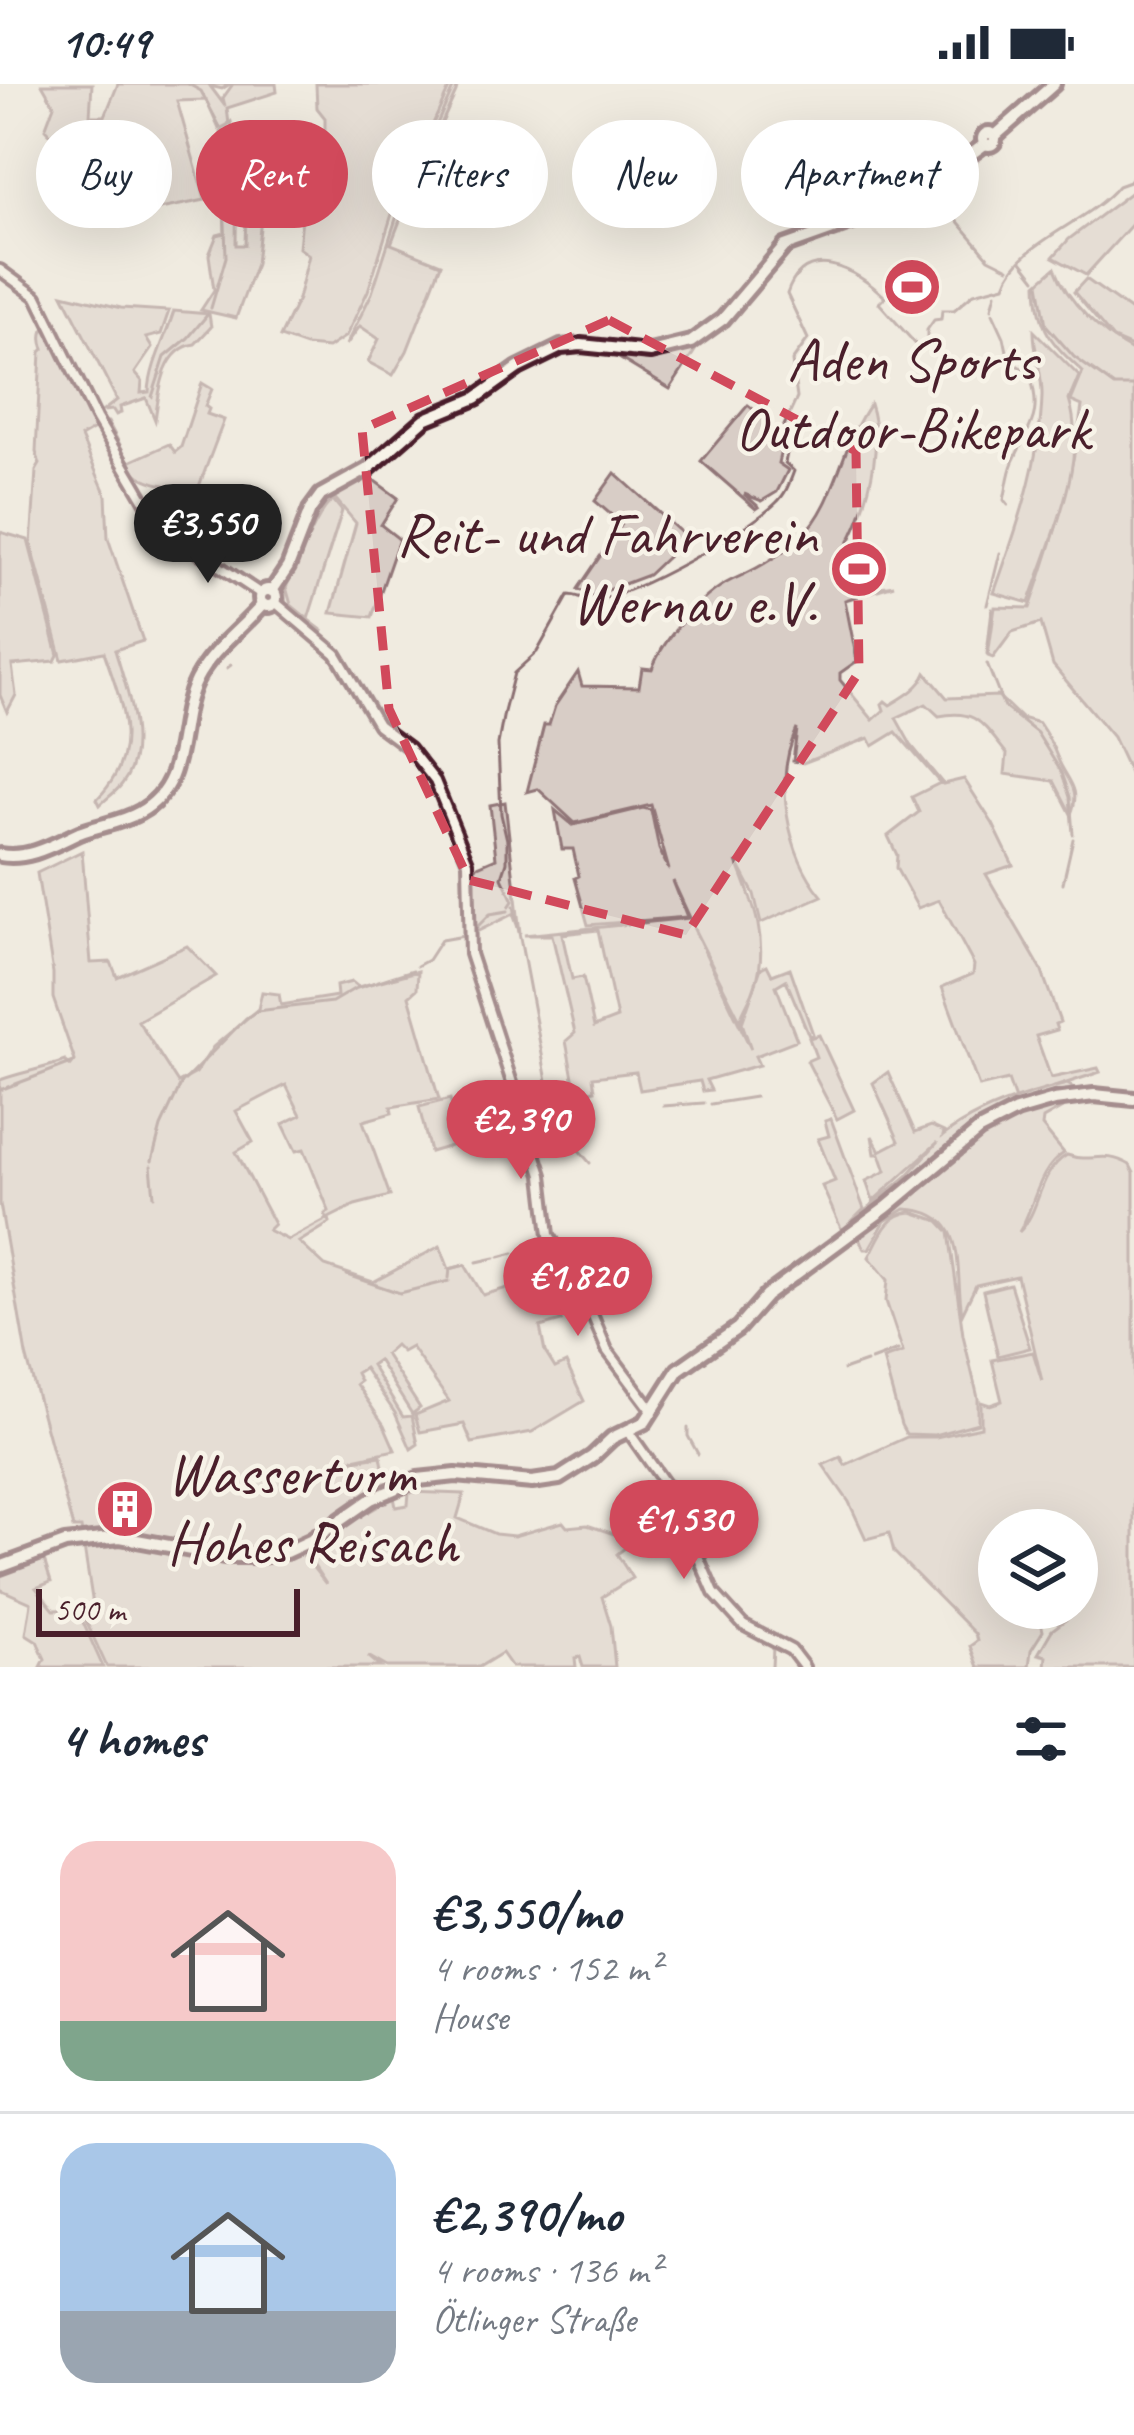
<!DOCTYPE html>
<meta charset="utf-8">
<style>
:root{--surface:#fff;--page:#f2f2f3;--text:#1f2937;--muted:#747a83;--line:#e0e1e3;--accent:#d1495b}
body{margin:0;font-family:Caveat,sans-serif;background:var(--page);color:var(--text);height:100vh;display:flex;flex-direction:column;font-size:45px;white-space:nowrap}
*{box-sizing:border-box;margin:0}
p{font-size:39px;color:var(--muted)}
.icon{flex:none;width:66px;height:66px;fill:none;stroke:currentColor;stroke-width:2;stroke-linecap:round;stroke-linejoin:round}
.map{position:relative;height:1583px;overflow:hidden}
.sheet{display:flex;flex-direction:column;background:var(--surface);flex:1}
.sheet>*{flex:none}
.hud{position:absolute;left:36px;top:36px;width:1062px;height:108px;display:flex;gap:24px}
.fabs{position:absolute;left:978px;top:1425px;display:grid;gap:24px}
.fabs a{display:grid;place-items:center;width:120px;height:120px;border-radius:50%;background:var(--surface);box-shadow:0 12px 48px #0002;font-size:60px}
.scale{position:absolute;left:36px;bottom:30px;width:264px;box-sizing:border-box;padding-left:12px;border:6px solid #4a1f2b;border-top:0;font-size:33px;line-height:42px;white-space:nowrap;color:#4a1f2b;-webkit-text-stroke:9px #f7f3e8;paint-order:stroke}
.price{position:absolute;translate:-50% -102px;padding:0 27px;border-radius:42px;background:var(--accent);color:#fff;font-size:39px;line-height:78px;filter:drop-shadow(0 3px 6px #0008)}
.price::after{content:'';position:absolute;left:50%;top:72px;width:36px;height:27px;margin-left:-18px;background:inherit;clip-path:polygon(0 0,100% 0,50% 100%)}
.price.current{background:#222;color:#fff}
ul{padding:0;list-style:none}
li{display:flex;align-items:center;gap:36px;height:300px;padding:0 60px}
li+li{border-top:3px solid var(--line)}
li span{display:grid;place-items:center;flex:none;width:336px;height:240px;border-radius:36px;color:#555}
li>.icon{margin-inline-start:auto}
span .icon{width:144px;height:144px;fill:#fffc;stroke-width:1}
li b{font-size:51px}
h2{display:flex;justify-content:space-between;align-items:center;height:144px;padding:0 60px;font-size:51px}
.tag{padding:0 42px;border-radius:54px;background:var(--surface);box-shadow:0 12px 48px #0002;font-size:42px;line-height:108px}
.tag.current{background:var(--accent);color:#fff}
.status{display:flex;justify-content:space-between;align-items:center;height:84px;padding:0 60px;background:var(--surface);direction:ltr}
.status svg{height:33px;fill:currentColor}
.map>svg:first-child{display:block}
.green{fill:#d8cdc6;stroke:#917678;stroke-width:3;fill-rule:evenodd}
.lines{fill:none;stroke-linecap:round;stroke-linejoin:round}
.stream{stroke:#8b6f72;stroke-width:3}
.minor-casing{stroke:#4a1f2b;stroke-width:16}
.major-casing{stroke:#4a1f2b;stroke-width:20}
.minor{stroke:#f7f3e8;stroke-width:8}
.major{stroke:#f7f3e8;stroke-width:10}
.marked{fill:none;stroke:#d1495b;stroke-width:9;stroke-dasharray:24 15;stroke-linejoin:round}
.labels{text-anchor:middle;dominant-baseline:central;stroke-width:9;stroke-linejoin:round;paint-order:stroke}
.poi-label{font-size:60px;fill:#4a1f2b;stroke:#f7f3e8}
</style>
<div class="status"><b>10:49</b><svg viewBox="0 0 49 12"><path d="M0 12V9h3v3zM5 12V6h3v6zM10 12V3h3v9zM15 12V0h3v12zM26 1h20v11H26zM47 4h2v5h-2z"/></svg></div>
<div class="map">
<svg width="1134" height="1583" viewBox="0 0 1134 1583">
<rect width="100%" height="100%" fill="#f0ebe0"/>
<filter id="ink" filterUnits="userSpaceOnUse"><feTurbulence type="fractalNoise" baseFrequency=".00833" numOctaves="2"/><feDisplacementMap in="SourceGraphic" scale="24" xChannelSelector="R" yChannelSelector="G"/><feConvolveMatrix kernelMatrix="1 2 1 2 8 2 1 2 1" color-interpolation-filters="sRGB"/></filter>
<g filter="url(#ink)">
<g class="green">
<polygon points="42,0 92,0 90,32 105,32 118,0 230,0 222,5 210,2 225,22 223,14 233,0 276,0 277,8 227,24 229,40 219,45 206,16 177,17 205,116 155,126 140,74 160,69 159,64 144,67 139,72 132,70 112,87 93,96 45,45 54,21"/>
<polygon points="316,0 451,0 392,130 368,207 346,252 328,264 306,262 280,253 298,215 309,171 299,164 305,103 325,104 325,34 317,24"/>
<polygon points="455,0 458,0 456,8 416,95 391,160 441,180 407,267 393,291 368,278 379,255 360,242 346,261 372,209 401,119"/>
<polygon points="231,38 237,60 236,161 245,161 247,97 253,97 253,116 263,116 256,180 236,234 201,226 214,206 209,171 217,151 225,149 221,48"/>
<polygon points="1134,106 1134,138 1086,191 1053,173 1069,155"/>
<path d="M1055,184C1067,218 1103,252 1134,268V698L1113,653L1053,581L1041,539L1012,548L993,574L988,572L995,523L1030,524C1053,457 1073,393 1082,322L1071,317L1083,288C1050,258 1038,245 1037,200Z"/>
<polygon points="1086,195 1134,229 1134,264 1113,255 1074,208"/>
<path d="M63,210L121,224L169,227L161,250L146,254L152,264L135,289L142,297L141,309L149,308C150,282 166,253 174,227L209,230L211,243L195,260C162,265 159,310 155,336L146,314L120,323L121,329L116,331L113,326L103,327L117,316Z"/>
<path d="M48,241L98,343L81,353L106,411L108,454L143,557L115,566C126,603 150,665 122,700C116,708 107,714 100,721L97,715C143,669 123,623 104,568L62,576L31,460L36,387L40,380L36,368L41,268L44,265C41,257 39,247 48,241Z"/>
<path d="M1034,247L1079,292L1069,316C1089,375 1049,461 1029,519L994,509C1016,447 1040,380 1042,313C1043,291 1034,269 1034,247Z"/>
<polygon points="704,253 670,305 614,271 617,267 636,270"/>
<path d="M202,299L212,305L205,322L209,325L207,330L224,336L198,405C139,399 132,398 102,338H108L129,378L169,360L175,368L181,363Z"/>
<path d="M870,320C886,368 863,444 833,482H845L854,507L894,501L845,516L857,577L840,589V596L873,636L884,626L882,620L885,617L890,621C903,613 920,604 926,589L947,614L998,612L1021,634L1039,639C1048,652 1053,662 1058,675C1067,697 1082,704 1071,730L1054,697L1005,690L1007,670C983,641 977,624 939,632L926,620L896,634L911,661L943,700L964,695L993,740L1013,781L986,790L1041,885L1060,938L1055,940L1057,946L1036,952L1051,994L1098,984L1100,988L1015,1016L1008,996L979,1003L942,903L973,890L974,881L939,816L918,824L896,784L897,771L888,752L919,728L912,713L940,699L896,648L873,662L869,654L803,679L793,677L797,645C773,696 787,770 822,812L761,839L754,810L737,778C753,818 769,856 756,900C752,913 744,923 740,936L693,843L751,965L742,939L761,884L767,881L772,891L790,884L813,950L809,952L786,896L776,902L797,956L755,972L759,981L706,996L711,1006L703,1007L700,997L640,1006L636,988L593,993L595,1006L576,1009L566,957L575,949L552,851H524L690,834L673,797L687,833L588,841L575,794L579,792L573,765H562L555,726L573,741L643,724L651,726L659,765L669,786L651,721L575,739L538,705L527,708L544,641H549L555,622L578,588L582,602L639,603L642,584L652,585C664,554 701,511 732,496C757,485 782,471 802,452C836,421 841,360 870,320ZM598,846L617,934L594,943L583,893L572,895L562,850Z"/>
<polygon points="748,321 772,341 782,362 778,379 788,386 777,408 762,417 744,410 759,423 756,425 701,377"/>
<path d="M397,363L399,365L368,392L398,414L381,441L399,455L372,533L331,529L356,439L333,412C316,420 279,500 286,519L323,547L321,551L278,517L277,506L324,412Z"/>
<polygon points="615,389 687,454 648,491 592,512 578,505 622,440 595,417"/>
<path d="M333,416L342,427L308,535L291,521L286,503C298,481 317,426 333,416Z"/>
<polygon points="0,448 28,456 58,571 55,577 12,581 16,611 7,628 0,611"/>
<polygon points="505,718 520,849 513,830 470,851 471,785 496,774 490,721"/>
<path d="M82,767L91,879L111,878L117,893L187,862L216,892L138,937L178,999L196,989L213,963L258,925L262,908L279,910L281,921L337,912L336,902L352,898L358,903L418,887L417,905L409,912L439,1015L391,1023L392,1029L363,1037L390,1112L355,1121L329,1134L330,1139L299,1158L325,1182L373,1198L440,1162L449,1185L465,1181L483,1211L542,1194L561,1237L540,1243L545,1268L555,1284L566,1279L584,1317L532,1348L472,1359L464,1340L420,1348L415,1331L449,1317L411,1263L402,1268L395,1261L385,1270L420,1324L412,1330L378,1276L371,1281L403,1333L412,1332L418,1360L411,1365L395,1329L364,1284L356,1289L360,1297L356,1300L384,1341L395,1366L340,1378L381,1372L384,1388L394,1387L397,1396L424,1389L475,1385L476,1390L412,1395L296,1462L326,1500L306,1470L314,1465H302L377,1416L374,1423L349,1439L377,1423L379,1415L393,1408L396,1423L408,1421L409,1408L464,1410L457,1434L495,1450L514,1452L563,1438L567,1443L587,1441L620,1452L631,1447L638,1454L617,1470L632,1494L602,1513L611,1542L615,1583H583L580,1573L575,1574L576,1583H512L502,1569L479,1583H387L368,1572L381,1583H107L85,1535L93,1521L81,1444H73L26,1271L0,1120V996C22,988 43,985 65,977L71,982L75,977L53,914V889L37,789ZM286,1001L301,1031L283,1040L296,1067L304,1065L329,1127L325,1130L327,1135L288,1156L268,1146L274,1140L236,1068L253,1058L236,1027Z"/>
<polygon points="819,951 854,1026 837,1035 807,977 816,973 809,954"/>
<path d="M888,988L915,1048L931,1042L944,1048L943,1052C976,1026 1026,1010 1067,1000L1074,1004L1073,1008C976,1024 924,1089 849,1145L855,1135L907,1092L938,1058L873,1117L866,1097L886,1087L880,1070H875L872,1052L880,1067L899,1057L873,999Z"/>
<polygon points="450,1015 461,1059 430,1068 419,1023"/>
<path d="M1073,1018L1043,1035L1042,1042L1064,1069C1037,1086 1035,1122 1019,1148C1041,1127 1037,1089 1067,1071C1093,1080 1102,1065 1130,1081L1134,1089V1583H1045L1046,1572L1038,1570L1052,1546L1080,1525L1077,1446H999V1524H1038L1043,1547L1031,1566L1029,1583H978L970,1562L977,1557L975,1550L894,1468L889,1449L866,1455L849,1418L823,1381L841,1373L845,1381L907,1353H936L981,1343V1318L990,1321L1002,1317L992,1276L1033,1268L1042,1297L1017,1192L976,1201L962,1230C954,1182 970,1128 905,1125L885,1137L869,1165H864L858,1152C870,1135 891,1121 907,1107C957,1065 1005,1022 1073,1018Z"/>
<polygon points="831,1035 864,1125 846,1143 844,1151 822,1102 835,1097 818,1055 829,1052 825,1037"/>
<path d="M912,1128L939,1137L949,1148L963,1251L978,1314V1339L934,1351L906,1350L901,1341L883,1275L903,1268L886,1217L888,1196L869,1173C880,1153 886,1130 912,1128Z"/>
<polygon points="1010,1200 1030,1264 998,1272 983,1207"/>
<polygon points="43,1473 51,1498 36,1504 54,1526 77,1525 103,1583 41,1583 45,1575 37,1557 26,1550 31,1519 0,1505 0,1490"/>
</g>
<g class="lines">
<g class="stream">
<polyline points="188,0 201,7 220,43"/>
<polyline points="955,134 989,174 1009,184"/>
<polyline points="1022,177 1036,195"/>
<polyline points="1039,199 1046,241 1074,273 1114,302 1134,302"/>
<polyline points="211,224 226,173 222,48"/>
<polyline points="992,224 996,209"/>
<path d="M993,229L1004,253L1009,277L1029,288C1044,333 1029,341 1013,378C1008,389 1007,404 1004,416L1008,421"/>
<polyline points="152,313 165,273 188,254 208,230"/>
<polyline points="987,521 1000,469"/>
<polyline points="987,570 992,525"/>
<polyline points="987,580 1004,623 1037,649 1062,689 1070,713 1073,750"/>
<polyline points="227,584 231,581"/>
<polyline points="1063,799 1073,755"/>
<polyline points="514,822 547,997 561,1042"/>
<path d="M509,823L513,817L502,793L507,778V756L501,730L498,660L504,628L514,589L537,568L569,511C578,511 586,517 596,516C637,510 745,449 776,419C786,410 790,398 794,387L785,379L788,364L781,348L797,314L792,277L808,255L787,210C805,157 857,186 885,213L879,219L920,265L927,262V246L934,236L941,235L942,226H954L974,209L1005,201C1019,157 1088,139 1118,102L1129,98L1134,89"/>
<polyline points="474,846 490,830 508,827"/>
<polyline points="417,882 428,876 441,856 464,852"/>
<polyline points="0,1006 74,978"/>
<polyline points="711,1020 755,1013"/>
<polyline points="663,1022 704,1019"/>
<polyline points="565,1050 590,1079"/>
<polyline points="152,1077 161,1043 181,1000 246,934 257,927 332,918 354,905 413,886"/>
<polyline points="151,1082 154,1112"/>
<polyline points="547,1163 548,1162"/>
<polyline points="537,1164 544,1163"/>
<polyline points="521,1168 533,1165"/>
<polyline points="499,1173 514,1169"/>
<polyline points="477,1178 495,1174"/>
<polyline points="347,1191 400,1209 449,1197"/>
<polyline points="449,1194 450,1185 465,1181"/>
<polyline points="871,1276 898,1266"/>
<polyline points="843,1286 866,1278"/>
<polyline points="688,1344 688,1352 698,1370"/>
<polyline points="772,1583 773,1563"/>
</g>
<defs>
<g id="minor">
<polyline points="0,186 37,213 96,334 149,424 184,459 261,510"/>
<polyline points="275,518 336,570 378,641 409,664 435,697 468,778 470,870 542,1091 549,1151 578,1197 607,1266 652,1326"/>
<polyline points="628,1347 685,1428 690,1454 714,1509 743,1541 791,1566 804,1583"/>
</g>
<g id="major">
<circle cx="989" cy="55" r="6"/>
<polyline points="995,52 1054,0"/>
<circle cx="268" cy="514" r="8"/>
<polyline points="272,507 288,483 310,426 321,411 368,385 425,335 476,314 518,284 561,263 581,261 650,268 691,258 723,235 785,162 903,120 985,60"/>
<path d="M0,771C29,776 53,761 79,749C99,741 121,739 140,728C191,700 174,640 196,596C212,565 241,546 263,520"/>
<polyline points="0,1483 65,1459 120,1453 224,1472 261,1472 286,1468 312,1456 371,1415 418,1395 456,1391 532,1398 559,1394 592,1373 612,1354 645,1338 678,1286 738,1244 766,1212 887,1123 979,1046 1016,1027 1054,1016 1094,1011 1134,1015"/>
</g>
</defs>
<use href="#minor" class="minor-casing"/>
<use href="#major" class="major-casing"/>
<use href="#minor" class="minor"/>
<use href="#major" class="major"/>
</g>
</g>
<path d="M0 0H1134V1583H0ZM609,236L856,367L859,588L686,851L469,796L389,625L362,345Z" fill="#f0ebe0" fill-opacity=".55" fill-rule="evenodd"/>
<path class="marked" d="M609,236L856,367L859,588L686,851L469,796L389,625L362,345Z"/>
<defs>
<symbol id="stadium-disc" viewBox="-11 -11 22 22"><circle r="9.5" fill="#d1495b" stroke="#f7f3e8"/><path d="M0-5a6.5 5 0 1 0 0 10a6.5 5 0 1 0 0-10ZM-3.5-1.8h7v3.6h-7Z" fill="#fff"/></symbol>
<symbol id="building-disc" viewBox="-11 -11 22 22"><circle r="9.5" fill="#d1495b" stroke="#f7f3e8"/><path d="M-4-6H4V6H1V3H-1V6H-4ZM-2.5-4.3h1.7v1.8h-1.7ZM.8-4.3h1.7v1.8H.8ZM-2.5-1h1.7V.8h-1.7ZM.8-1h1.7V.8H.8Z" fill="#fff"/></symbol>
</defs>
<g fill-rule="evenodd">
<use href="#stadium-disc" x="879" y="170" width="66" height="66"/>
<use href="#stadium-disc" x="826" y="452" width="66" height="66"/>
<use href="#building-disc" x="92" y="1392" width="66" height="66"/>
</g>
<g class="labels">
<g class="poi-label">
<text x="912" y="276">Aden Sports<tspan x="912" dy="69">Outdoor-Bikepark</tspan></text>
<text x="817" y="450" text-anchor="end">Reit- und Fahrverein<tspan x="817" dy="69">Wernau e.V.</tspan></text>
<text x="167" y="1390" text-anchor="start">Wasserturm<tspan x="167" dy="69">Hohes Reisach</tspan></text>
</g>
</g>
</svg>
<div class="fabs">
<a><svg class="icon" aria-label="layers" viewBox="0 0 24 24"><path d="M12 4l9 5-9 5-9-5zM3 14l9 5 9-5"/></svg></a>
</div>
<div class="scale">500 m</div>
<b class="price current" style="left:208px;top:502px">€3,550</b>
<b class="price" style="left:521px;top:1098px">€2,390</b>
<b class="price" style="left:578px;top:1255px">€1,820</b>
<b class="price" style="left:684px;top:1498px">€1,530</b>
<div class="hud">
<a class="tag">Buy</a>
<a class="tag current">Rent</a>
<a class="tag">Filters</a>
<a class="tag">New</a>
<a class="tag">Apartment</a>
</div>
</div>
<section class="sheet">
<h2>4 homes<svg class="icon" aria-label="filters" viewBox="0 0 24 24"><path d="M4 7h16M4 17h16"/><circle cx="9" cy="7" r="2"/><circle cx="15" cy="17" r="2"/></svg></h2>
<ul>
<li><span style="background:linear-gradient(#f6c9c9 75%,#7fa58c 0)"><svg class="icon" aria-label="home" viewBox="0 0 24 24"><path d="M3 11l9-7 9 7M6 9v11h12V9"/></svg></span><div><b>€3,550/mo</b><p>4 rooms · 152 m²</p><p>House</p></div></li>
<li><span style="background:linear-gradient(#a9c7e8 70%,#9aa5b1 0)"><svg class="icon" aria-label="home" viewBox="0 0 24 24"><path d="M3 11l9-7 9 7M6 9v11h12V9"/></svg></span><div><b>€2,390/mo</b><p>4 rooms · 136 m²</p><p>Ötlinger Straße</p></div></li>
</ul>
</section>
